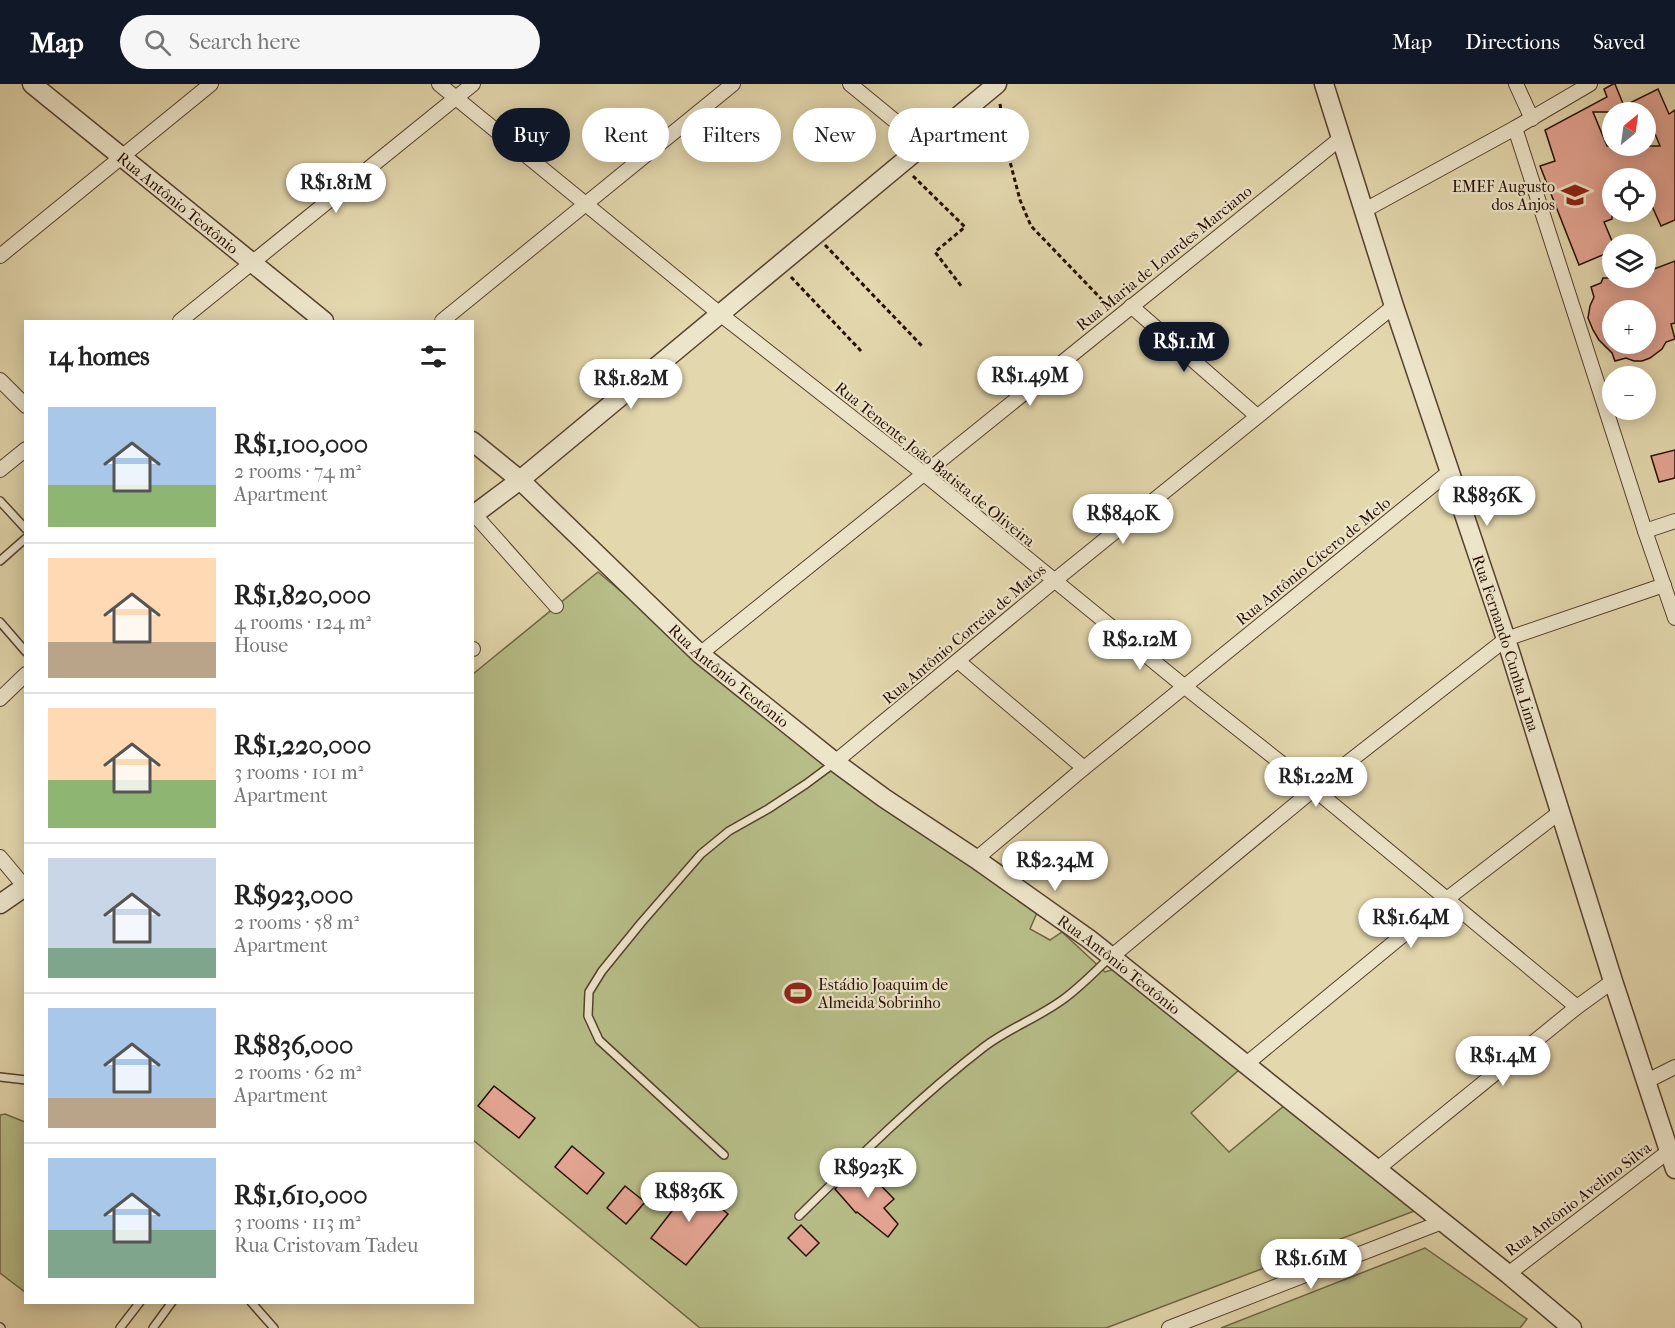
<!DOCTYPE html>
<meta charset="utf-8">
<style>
:root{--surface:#fff;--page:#f6f6f6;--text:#222;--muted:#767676;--line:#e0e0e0;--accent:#111827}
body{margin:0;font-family:"IM FELL French Canon",serif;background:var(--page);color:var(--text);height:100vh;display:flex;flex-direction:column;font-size:22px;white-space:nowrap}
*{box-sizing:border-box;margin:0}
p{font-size:20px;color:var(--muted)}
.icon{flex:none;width:33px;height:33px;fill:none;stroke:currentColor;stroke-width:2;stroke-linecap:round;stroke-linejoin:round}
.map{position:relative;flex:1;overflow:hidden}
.drawer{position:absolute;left:24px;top:236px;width:450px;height:984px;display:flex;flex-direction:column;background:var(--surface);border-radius:0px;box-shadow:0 3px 15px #0003}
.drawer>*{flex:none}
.guide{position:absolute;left:492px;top:24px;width:570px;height:54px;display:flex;gap:12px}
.needle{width:39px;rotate:29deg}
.controls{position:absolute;left:1602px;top:18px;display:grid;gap:12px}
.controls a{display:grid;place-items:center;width:54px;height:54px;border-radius:50%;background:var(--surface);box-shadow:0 3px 15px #0003;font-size:30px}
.price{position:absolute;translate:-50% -51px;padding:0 14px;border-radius:21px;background:#fff;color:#222;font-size:20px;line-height:39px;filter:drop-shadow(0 2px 3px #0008)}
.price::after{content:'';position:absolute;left:50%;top:36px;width:18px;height:14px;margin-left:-9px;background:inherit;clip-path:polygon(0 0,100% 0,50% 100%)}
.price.on{background:var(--accent);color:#fff}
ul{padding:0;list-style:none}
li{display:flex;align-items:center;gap:18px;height:150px;padding:0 24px}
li+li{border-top:2px solid var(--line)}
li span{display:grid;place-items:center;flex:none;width:168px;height:120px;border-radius:0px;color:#555}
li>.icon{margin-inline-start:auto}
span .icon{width:72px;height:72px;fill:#fffc;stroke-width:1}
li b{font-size:26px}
h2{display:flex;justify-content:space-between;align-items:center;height:72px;padding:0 24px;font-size:26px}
.chip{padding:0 21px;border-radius:27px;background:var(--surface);box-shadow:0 3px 15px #0003;font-size:21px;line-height:54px}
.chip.on{background:var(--accent);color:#fff}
header{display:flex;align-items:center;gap:36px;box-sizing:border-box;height:84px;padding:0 30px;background:var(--accent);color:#fff}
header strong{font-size:28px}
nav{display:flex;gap:33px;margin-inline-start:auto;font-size:21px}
.search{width:420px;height:54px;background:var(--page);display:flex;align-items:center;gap:15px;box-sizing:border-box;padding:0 21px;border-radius:33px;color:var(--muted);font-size:22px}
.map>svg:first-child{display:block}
.green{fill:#b7bd87;stroke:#6f6645;stroke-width:1.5}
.building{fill:#e4a492;stroke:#270e03;stroke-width:1.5;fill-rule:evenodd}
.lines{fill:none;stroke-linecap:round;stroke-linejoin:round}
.service-casing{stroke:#56402e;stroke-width:10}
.minor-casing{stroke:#56402e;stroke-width:16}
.tertiary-casing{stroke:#56402e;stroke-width:21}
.path{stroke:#270e03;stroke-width:3;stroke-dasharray:4.5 3;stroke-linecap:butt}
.service{stroke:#ede5ca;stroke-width:7}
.minor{stroke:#ede5ca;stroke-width:14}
.tertiary{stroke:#ede5ca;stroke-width:18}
.labels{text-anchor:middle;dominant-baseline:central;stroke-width:4.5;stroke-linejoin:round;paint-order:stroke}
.poi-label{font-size:16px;fill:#270e03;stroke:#ede5ca;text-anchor:end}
.street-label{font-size:16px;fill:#270e03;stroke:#ede5ca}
</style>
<header>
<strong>Map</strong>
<div class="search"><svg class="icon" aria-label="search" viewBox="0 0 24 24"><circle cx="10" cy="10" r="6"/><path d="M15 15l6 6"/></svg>Search here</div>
<nav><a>Map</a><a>Directions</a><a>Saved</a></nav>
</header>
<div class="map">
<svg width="1675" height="1244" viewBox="0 0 1675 1244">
<rect width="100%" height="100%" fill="#e3d7ad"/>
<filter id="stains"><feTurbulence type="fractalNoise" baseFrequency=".00333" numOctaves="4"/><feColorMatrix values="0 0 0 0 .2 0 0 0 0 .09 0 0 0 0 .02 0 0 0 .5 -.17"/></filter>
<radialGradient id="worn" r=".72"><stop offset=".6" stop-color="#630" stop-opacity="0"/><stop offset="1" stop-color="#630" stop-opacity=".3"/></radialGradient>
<g class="green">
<polygon points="598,488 792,652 1039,824 1030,845 1050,856 1062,848 1105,888 1118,884 1240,985 1191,1029 1229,1068 1285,1021 1417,1126 1106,1244 700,1244 473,1056 473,590"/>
<polygon points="5,1030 25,1038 25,1208 0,1189 0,1031"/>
<polygon points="1425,1164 1527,1235 1520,1244 1221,1244"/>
</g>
<g class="building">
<path d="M1613,0H1615L1624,22L1658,5L1669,30L1675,26V136L1661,142L1651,120L1646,122V94H1612V135L1604,138L1612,157V167L1579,181L1540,82L1555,77L1545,46L1607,13L1604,5ZM1593,28H1646L1660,62H1607Z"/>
<path d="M1675,177V239L1671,240L1675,255L1666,258L1662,265L1650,274L1642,277H1634L1626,274L1615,277L1612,269L1599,256L1593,246L1588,234L1590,222L1594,213L1591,203L1601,199L1603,194H1646V188ZM1612,226H1646V260H1612Z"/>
<polygon points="1675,366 1675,394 1659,398 1651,372"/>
<polygon points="494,1002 535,1034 519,1054 478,1022"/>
<polygon points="572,1062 604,1089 587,1110 555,1083"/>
<polygon points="860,1080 894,1115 884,1124 898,1140 888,1153 857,1128 856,1129 835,1105"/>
<polygon points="687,1096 728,1130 686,1181 651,1154 679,1118 673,1113"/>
<polygon points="625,1102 645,1118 626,1140 607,1124"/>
<polygon points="801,1141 819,1159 806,1172 788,1154"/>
</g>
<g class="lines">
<defs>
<g id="service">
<polyline points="0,417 26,445"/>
<polyline points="0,477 26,454"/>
<polyline points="0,538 26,568"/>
<polyline points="0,993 26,996"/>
<polyline points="724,1071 599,956 588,932 589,908 602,887 641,839 701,770 729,747 768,725 806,700 833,680"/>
<path d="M799,1132C858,1074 917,1015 984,963C1009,944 1040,933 1065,914C1081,902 1095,888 1109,874"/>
<polyline points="251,1218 274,1244"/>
<polyline points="0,1243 1,1244"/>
<polyline points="120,1244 140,1218"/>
<polyline points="153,1244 172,1218"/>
</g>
<g id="minor">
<polyline points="439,0 720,230 923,389 1185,603 1314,705 1577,923"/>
<polyline points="850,0 923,60"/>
<polyline points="1516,0 1532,35"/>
<polyline points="1515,44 1645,447 1675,534"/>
<polyline points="1365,126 1515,44 1590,0"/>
<polyline points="0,172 211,0"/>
<polyline points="1131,222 1257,332"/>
<polyline points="180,237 473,0"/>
<polyline points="442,237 733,0"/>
<polyline points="0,296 26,322"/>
<polyline points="0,386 26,365"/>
<polyline points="474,430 556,522"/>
<polyline points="1645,447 1675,437"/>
<polyline points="472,565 473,565"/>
<polyline points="700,570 1341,54"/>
<polyline points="958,577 1084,684"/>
<polyline points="0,615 26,590"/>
<polyline points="835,678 1054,497 1394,222"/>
<polyline points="0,773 25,803"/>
<polyline points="976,775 1084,684 1449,388"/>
<polyline points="1111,873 1314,705 1506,555 1664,501"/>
<polyline points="1245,981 1448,814 1560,728"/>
<polyline points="1647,997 1675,983"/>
<polyline points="1376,1086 1577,923 1613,897"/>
<polyline points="1508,1190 1669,1067"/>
<polyline points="1169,1244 1442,1138"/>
</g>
<g id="tertiary">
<path id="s1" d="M32,0L324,237"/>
<path id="s2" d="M1324,0L1394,222L1506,555L1613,897L1675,1085"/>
<path id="s3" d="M472,357L520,396L700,570L835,678L884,714L976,775L1089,855L1508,1190L1572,1244"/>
<polyline points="472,432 520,396 997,0"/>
<polyline points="0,820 26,802"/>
</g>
</defs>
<use href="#service" class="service-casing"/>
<use href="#minor" class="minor-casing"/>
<use href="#tertiary" class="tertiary-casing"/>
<g class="path">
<polyline points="1000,20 1008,70 1020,116 1031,142 1109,223"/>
<polyline points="913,92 965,143 935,168 962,203"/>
<polyline points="825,161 922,262"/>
<polyline points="791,193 861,267"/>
</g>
<use href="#service" class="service"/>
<use href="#minor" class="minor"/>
<use href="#tertiary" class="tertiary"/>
</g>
<defs>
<symbol id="school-bare" viewBox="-9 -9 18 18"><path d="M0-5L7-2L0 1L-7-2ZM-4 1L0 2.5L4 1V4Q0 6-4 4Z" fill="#8f2418" stroke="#ede5ca" stroke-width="2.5" paint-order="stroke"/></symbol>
<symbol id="stadium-bare" viewBox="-9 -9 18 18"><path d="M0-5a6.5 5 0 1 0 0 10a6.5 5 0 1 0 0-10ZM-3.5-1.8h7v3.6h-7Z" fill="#8f2418" stroke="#ede5ca" stroke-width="2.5" paint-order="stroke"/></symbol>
</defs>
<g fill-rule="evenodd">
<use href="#school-bare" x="1556" y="92" width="38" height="38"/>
<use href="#stadium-bare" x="779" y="890" width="38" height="38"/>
</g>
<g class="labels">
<g class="poi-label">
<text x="1555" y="102">EMEF Augusto<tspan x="1555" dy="18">dos Anjos</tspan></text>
<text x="818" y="900" text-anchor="start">Estádio Joaquim de<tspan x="818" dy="18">Almeida Sobrinho</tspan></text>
</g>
<g class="street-label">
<text stroke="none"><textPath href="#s1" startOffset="188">Rua Antônio Teotônio</textPath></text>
<text transform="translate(1164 174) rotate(-39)">Rua Maria de Lourdes Marciano</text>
<text transform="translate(935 380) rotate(39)">Rua Tenente João Batista de Oliveira</text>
<text transform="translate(1313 477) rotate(-39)">Rua Antônio Cícero de Melo</text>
<text transform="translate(964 550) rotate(-40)">Rua Antônio Correia de Matos</text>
<text stroke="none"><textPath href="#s2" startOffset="588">Rua Fernando Cunha Lima</textPath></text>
<text stroke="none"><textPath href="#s3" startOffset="348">Rua Antônio Teotônio</textPath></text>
<text stroke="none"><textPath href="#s3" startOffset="834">Rua Antônio Teotônio</textPath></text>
<text transform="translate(1578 1115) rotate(-37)">Rua Antônio Avelino Silva</text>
</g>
</g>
<rect width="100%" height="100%" filter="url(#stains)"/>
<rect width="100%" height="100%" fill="url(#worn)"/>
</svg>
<div class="controls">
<a><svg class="needle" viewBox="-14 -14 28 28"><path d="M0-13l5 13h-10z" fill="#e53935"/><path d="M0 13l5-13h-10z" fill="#767676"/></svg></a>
<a><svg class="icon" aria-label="locate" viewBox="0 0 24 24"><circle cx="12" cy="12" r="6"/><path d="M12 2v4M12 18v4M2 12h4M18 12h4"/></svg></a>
<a><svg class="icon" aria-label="layers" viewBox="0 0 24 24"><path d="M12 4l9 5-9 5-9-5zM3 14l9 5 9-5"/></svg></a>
<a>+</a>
<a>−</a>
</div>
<b class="price" style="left:336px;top:130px">R$1.81M</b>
<b class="price on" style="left:1184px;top:289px">R$1.1M</b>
<b class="price" style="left:1030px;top:323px">R$1.49M</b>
<b class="price" style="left:631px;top:326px">R$1.82M</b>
<b class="price" style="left:1487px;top:443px">R$836K</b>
<b class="price" style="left:1123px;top:461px">R$840K</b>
<b class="price" style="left:1140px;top:587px">R$2.12M</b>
<b class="price" style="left:1316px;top:724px">R$1.22M</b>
<b class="price" style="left:1055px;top:808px">R$2.34M</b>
<b class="price" style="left:1411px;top:865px">R$1.64M</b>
<b class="price" style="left:1503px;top:1003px">R$1.4M</b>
<b class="price" style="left:868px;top:1115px">R$923K</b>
<b class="price" style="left:689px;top:1139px">R$836K</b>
<b class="price" style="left:1311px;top:1206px">R$1.61M</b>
<div class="guide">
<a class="chip on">Buy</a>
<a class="chip">Rent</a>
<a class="chip">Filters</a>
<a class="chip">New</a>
<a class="chip">Apartment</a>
</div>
<section class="drawer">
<h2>14 homes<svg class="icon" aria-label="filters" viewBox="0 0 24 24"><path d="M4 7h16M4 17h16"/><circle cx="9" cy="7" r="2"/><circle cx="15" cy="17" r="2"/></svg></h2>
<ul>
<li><span style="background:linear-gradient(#a9c7e8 65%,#8fb573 0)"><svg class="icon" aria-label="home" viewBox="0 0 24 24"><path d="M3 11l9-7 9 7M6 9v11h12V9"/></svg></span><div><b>R$1,100,000</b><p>2 rooms · 74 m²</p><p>Apartment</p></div></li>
<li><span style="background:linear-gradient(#ffd9b3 70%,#b9a48a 0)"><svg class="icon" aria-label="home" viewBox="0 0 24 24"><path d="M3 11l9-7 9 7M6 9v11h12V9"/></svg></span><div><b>R$1,820,000</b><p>4 rooms · 124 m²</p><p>House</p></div></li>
<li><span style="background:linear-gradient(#ffd9b3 60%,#8fb573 0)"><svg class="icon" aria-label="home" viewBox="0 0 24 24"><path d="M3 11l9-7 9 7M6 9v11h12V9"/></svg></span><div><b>R$1,220,000</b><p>3 rooms · 101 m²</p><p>Apartment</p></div></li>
<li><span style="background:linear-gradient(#c9d6e8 75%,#7fa58c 0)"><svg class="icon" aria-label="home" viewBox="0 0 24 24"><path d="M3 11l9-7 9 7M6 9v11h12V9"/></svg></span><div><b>R$923,000</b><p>2 rooms · 58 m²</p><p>Apartment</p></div></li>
<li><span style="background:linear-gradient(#a9c7e8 75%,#b9a48a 0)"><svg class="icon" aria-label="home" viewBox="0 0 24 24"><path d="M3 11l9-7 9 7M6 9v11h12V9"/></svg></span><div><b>R$836,000</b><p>2 rooms · 62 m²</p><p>Apartment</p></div></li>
<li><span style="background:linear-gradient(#a9c7e8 60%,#7fa58c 0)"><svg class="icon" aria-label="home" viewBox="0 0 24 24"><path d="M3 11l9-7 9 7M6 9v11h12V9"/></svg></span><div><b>R$1,610,000</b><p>3 rooms · 113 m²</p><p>Rua Cristovam Tadeu</p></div></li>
</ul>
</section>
</div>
